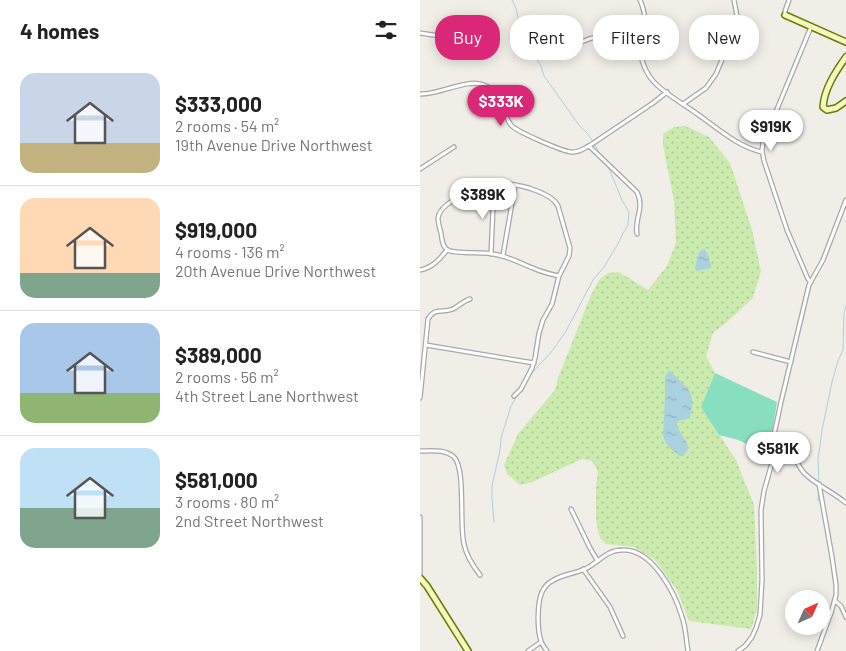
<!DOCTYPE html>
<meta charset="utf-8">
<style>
:root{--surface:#fff;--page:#f6f6f6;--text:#222;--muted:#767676;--line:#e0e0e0;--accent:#db2777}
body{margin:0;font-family:Barlow,sans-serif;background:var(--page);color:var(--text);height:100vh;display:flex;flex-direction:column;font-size:19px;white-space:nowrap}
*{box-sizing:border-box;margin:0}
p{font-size:16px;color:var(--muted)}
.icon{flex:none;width:28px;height:28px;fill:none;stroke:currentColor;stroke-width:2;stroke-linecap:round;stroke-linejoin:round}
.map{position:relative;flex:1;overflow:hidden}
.panel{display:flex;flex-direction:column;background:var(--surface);width:420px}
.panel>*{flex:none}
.banner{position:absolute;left:15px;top:15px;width:335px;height:45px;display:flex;gap:10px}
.needle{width:32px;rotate:45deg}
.fabs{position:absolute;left:365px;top:590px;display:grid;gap:10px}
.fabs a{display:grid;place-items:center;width:45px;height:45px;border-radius:50%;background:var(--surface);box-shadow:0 2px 12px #0003;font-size:25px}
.price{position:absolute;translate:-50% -42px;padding:0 11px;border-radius:18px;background:#fff;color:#222;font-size:16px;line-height:32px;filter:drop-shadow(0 1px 2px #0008)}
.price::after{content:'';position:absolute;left:50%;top:30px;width:15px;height:11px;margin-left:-8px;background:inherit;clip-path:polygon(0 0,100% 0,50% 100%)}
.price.on{background:var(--accent);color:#fff}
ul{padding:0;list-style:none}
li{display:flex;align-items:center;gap:15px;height:125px;padding:0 20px}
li+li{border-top:1px solid var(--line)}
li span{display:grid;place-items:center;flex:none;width:140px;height:100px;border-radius:15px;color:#555}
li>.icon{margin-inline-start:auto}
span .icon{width:60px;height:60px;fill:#fffc;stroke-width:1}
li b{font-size:21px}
h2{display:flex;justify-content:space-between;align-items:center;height:60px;padding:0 20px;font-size:21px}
.tag{padding:0 18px;border-radius:20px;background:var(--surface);box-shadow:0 2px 12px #0003;font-size:18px;line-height:45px}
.tag.on{background:var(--accent);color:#fff}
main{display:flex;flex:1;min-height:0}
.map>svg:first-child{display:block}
.grass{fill:url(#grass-dots)}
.pitch{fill:#87dfbf}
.water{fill:url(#water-ripples)}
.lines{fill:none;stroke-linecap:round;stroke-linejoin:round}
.stream{stroke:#a9d1de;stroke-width:1}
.street-casing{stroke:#a8a8a8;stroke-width:5.5}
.secondary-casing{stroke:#6b7a06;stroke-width:8}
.street{stroke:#fff;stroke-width:3}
.secondary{stroke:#f5f9bd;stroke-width:5}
</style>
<main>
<section class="panel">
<h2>4 homes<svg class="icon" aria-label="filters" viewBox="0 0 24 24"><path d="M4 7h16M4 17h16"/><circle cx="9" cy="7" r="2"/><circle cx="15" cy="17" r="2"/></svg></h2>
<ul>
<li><span style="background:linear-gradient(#c9d6e8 70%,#c2b280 0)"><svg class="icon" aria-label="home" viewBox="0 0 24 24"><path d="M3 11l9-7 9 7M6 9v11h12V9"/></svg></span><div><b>$333,000</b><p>2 rooms · 54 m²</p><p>19th Avenue Drive Northwest</p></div></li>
<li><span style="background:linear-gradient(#ffd9b3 75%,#7fa58c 0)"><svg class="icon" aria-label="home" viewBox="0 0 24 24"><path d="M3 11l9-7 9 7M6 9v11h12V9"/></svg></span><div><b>$919,000</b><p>4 rooms · 136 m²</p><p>20th Avenue Drive Northwest</p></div></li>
<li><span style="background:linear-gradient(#a9c7e8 70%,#8fb573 0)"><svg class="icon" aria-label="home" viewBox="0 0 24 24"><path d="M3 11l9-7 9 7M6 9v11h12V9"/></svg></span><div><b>$389,000</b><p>2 rooms · 56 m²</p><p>4th Street Lane Northwest</p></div></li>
<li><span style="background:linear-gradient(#bfe0f5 60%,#7fa58c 0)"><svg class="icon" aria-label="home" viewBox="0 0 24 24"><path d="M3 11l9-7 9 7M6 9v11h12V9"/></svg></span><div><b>$581,000</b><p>3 rooms · 80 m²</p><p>2nd Street Northwest</p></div></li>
</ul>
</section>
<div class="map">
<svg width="426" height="651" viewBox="0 0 426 651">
<defs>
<pattern id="grass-dots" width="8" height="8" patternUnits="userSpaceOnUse" patternTransform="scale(1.25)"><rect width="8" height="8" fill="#caeaae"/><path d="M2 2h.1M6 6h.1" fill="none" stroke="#adc895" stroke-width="1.8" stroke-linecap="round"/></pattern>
<pattern id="water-ripples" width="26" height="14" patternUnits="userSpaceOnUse" patternTransform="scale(1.25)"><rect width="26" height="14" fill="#a9d1de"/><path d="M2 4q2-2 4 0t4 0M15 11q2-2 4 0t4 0" fill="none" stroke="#91b3be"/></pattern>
</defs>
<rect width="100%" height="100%" fill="#f1eee7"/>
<polygon class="grass" points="265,126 289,137 310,163 332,230 341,271 333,298 307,322 293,333 286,356 295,373 281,407 316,460 334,505 337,569 337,610 331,629 269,621 257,590 235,560 214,547 186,544 180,538 176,521 176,488 178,471 172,461 162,459 112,482 100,485 87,474 84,465 98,434 135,390 138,378 171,295 180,279 188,273 199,272 228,290 247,266 256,243 254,200 243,146 243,134 254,127"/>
<polygon class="pitch" points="295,373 357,402 349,454 318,440 299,435 281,407"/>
<g class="water">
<path d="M284,249C288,253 291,263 291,268L276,271L275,268L279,252Z"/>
<path d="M250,371L252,373C269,390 276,392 270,418L259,421L257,423C258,433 266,438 269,448L263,456H260C253,451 245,445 243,435L245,398V377L248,372Z"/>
</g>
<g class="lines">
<g class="stream">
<polyline points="92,0 96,8 101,33 104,39 121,66 124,76 159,125 168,134 174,143 179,153"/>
<polyline points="110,375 132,351 146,331 173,280 184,267 199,242 203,233 208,225 209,212 202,200 190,171 185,163"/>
<polyline points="399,483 398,460 402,430 412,382 418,361 423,350 424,314 426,306"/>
<polyline points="398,501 399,489"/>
<polyline points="74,522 72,498 72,486 80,450 81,438 91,406 99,393"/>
</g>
<defs>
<g id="street">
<path d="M220,0C223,7 225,14 225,22C225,35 219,47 222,60C224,67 228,75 233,81C244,93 260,102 273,111C294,125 317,147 342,152"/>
<polyline points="365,15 365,11 369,0"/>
<path d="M0,33C16,35 46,42 58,30"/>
<path d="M154,46C176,33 198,32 223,37"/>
<path d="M0,94C20,95 46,78 64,85C83,91 81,112 91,125C97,132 142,151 151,152C158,153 163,149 169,146L233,103L247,92"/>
<polyline points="263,104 286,88 296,74 315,29 317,16 314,0"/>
<path d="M169,146L217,192C225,208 214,219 217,234"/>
<polyline points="0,169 34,147"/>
<polyline points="71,254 74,186"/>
<polyline points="83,255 95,186"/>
<path d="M0,270C12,268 20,259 27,250"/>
<polyline points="391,282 388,279 367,230 344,161 342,150 343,143 391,27"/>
<polyline points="6,345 114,363"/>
<polyline points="333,352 371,362"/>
<path d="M94,396L101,389L112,368L115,358L119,333L123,320L132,304L139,276L149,256L150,248L138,206C132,193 102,185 87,184C70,184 21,198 18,218C18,223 20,229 21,233C22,239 22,247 28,250C33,254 64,252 73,254C88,256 100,263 113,268C121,272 130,274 139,276"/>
<path d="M0,398L8,319C16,306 22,314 33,309C39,306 43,301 50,299"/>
<path d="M354,446C375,447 373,460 384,473C396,485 413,492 426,503"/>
<path d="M0,451C11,451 25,449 34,457C46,469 39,524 44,544C46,555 53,566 60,575"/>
<polyline points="151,509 170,548 177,560"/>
<polyline points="0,517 0,578"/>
<polyline points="163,569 190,607 203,636"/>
<polyline points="415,601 421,606 426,617"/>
<polyline points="108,651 121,642"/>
<path d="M127,651C125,648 122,645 121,641C117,630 117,603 122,592C124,588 128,583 132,581C142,574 154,574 165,569C178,563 186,550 202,550C232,548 255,593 262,617C266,628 266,640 268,651"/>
<polyline points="318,651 325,646 332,637 336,628 340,615 342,580 341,510 344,491 353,459 354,435 361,402 389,285 403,260 426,200"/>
<polyline points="397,651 411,613 416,595 416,585 412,557 399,484"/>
</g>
<g id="secondary">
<polyline points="365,15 426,42"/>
<path d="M426,57C416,71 404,89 403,107L407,110L416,108L426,101"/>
<polyline points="0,578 7,586 48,651"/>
</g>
</defs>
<use href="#street" class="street-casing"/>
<use href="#secondary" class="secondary-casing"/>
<use href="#street" class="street"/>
<use href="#secondary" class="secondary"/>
</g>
</svg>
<div class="fabs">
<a><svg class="needle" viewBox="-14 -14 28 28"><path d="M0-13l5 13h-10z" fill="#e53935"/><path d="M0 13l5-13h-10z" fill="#767676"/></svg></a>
</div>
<b class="price on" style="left:81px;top:127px">$333K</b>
<b class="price" style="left:351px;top:152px">$919K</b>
<b class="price" style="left:63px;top:220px">$389K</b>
<b class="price" style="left:358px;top:474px">$581K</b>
<div class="banner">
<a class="tag on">Buy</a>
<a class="tag">Rent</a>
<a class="tag">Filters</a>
<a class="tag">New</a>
</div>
</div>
</main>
